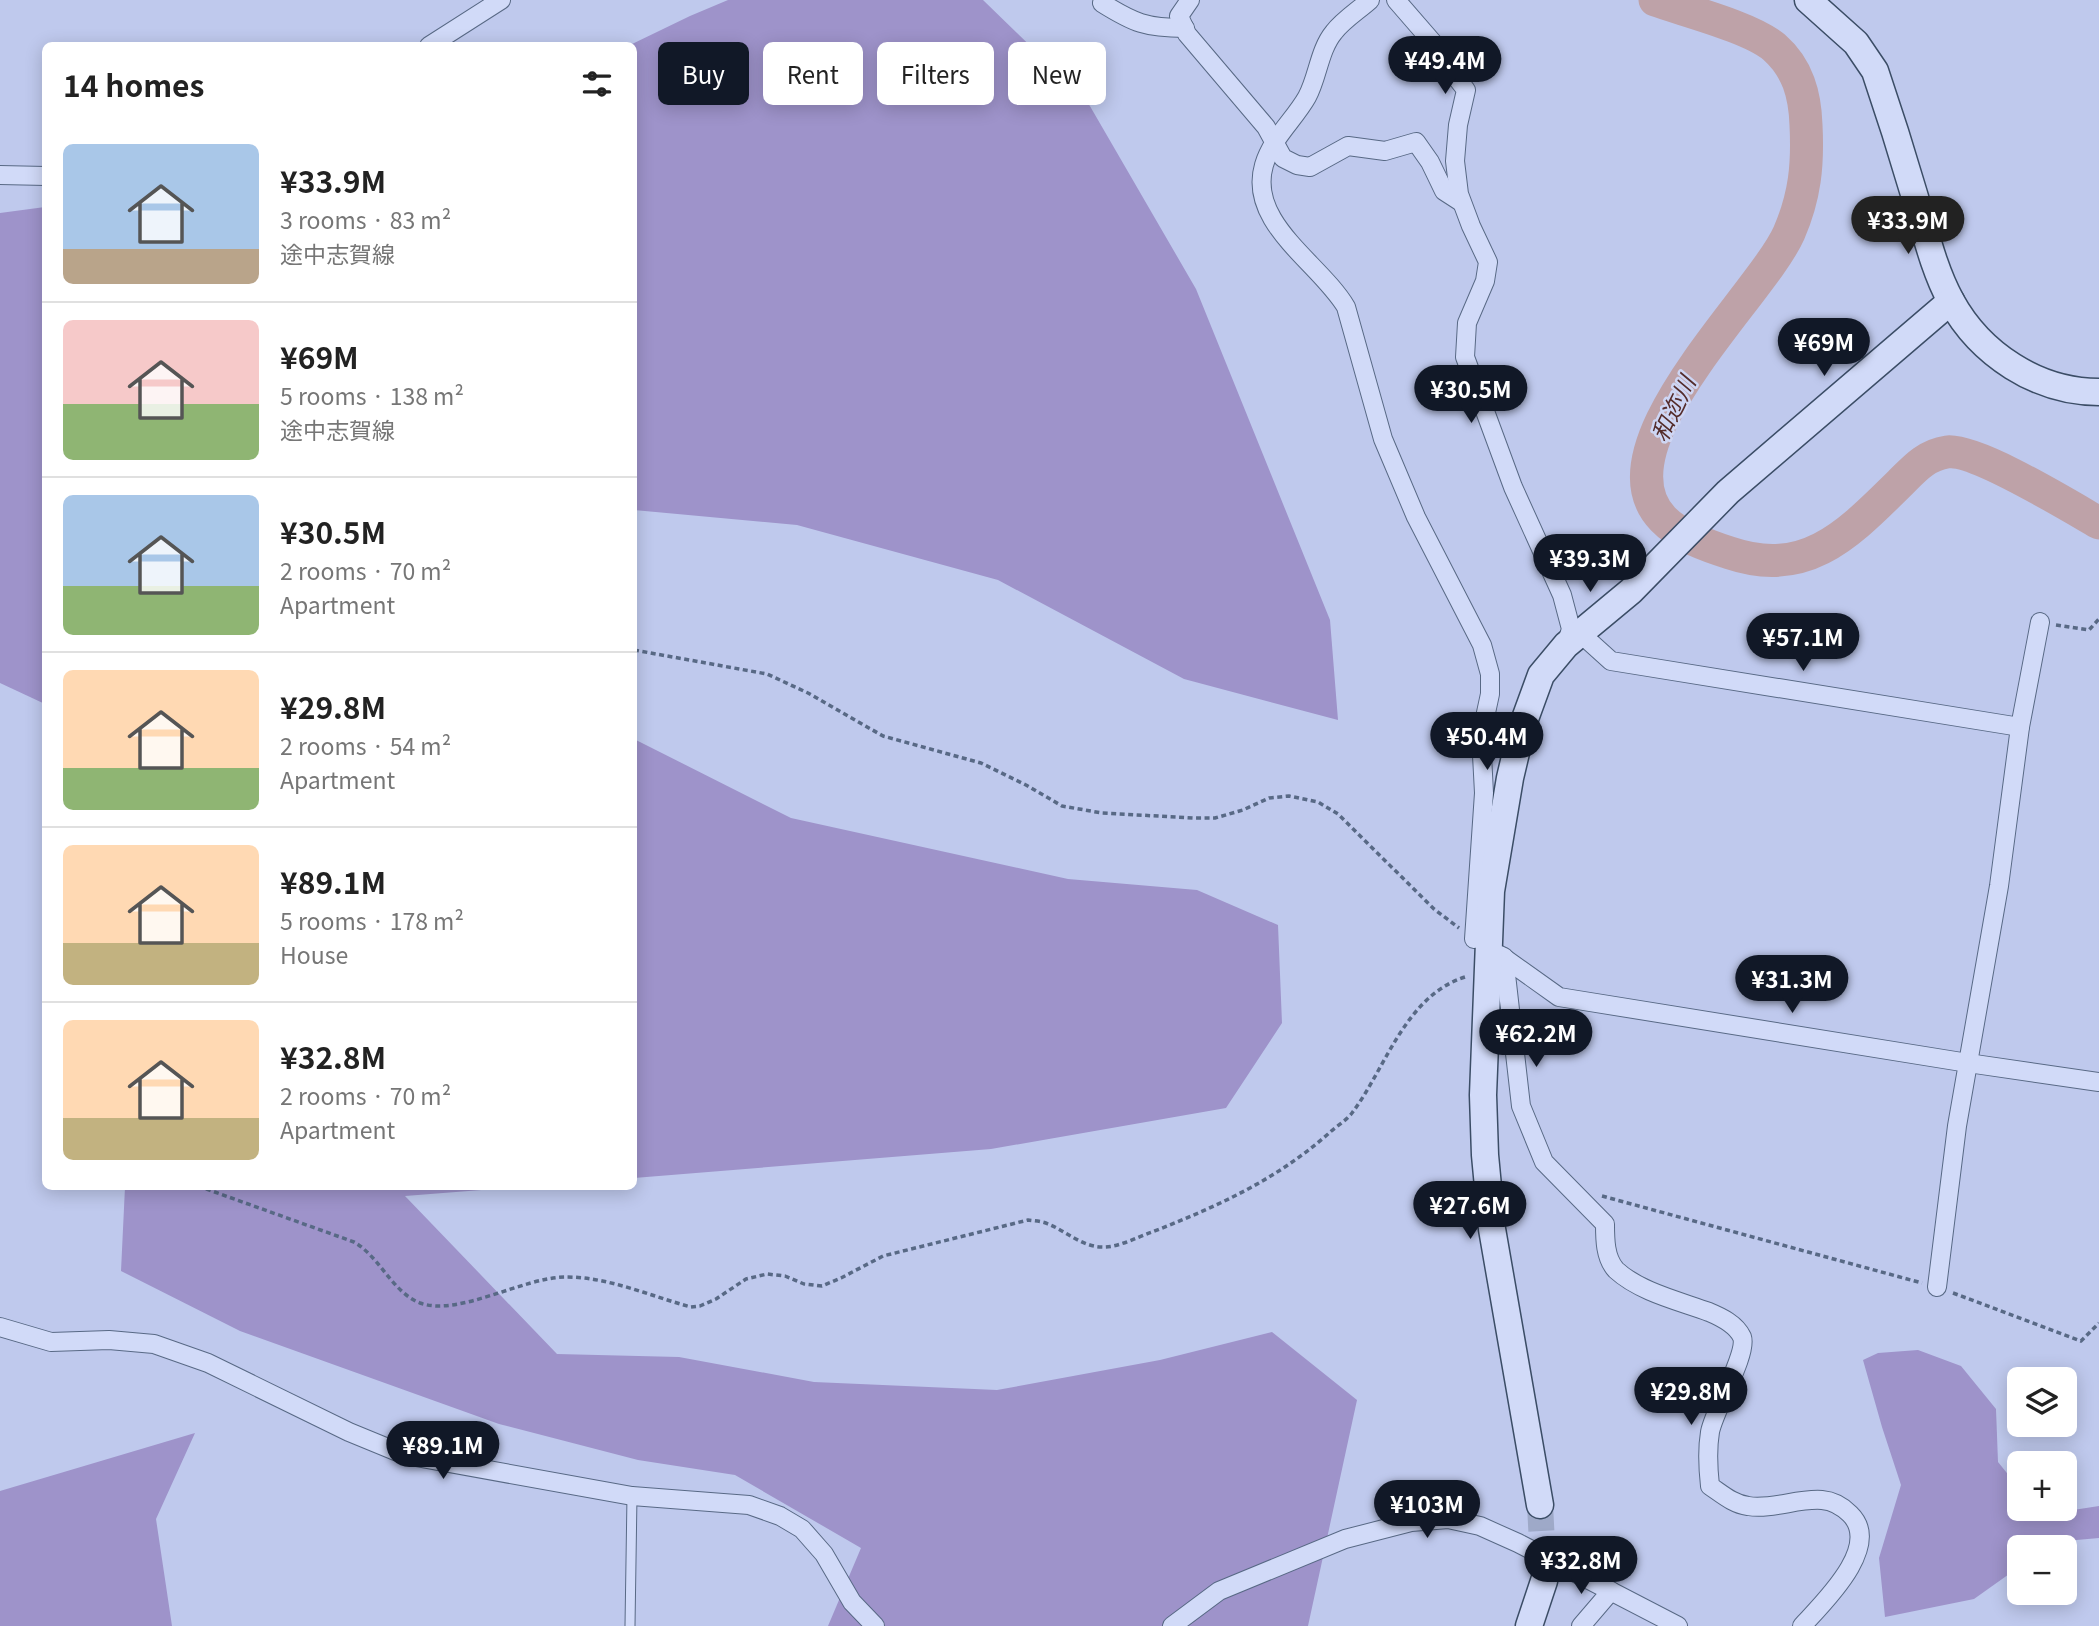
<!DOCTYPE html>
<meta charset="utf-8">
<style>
:root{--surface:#fff;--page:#f2f2f2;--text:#222;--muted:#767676;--line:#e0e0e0;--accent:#111827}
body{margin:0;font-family:Georgia,"Noto Sans JP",serif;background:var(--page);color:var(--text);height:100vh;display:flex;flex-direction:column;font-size:26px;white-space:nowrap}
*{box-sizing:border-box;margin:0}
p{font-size:23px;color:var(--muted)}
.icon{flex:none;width:38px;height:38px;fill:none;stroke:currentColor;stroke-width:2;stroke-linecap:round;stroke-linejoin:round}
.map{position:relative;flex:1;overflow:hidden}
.panel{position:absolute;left:42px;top:42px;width:595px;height:1148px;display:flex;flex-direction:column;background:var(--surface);border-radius:10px;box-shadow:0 4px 18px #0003}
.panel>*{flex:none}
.top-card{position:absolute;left:658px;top:42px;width:665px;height:63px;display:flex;gap:14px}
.buttons{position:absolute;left:2007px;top:1367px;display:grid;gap:14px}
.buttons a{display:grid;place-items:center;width:70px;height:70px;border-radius:10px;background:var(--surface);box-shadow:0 4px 18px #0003;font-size:35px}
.price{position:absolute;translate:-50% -60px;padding:0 16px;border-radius:24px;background:var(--accent);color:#fff;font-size:23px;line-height:46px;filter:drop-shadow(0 2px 4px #0008)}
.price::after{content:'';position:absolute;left:50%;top:42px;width:21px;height:16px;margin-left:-10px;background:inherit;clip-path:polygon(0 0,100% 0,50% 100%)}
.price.selected{background:#222;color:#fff}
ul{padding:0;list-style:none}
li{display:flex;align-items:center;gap:21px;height:175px;padding:0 21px}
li+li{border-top:2px solid var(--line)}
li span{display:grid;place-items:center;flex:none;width:196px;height:140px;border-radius:10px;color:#555}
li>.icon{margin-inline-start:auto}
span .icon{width:84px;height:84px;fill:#fffc;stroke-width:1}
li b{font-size:30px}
h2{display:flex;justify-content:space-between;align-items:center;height:84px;padding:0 21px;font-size:30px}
.tag{padding:0 24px;border-radius:10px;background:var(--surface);box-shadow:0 4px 18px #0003;font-size:24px;line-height:63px}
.tag.selected{background:var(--accent);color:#fff}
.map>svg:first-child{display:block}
.green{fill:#9e93ca}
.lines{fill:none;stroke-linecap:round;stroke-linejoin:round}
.river{stroke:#bea2a8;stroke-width:33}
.secondary-tunnel{stroke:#9ea9c8;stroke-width:26;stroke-dasharray:26 13;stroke-linecap:butt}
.lane-casing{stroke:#586985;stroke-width:11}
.street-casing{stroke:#586985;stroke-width:20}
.secondary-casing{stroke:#3b4d66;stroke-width:29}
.path{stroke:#586985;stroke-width:3.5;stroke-dasharray:5 3.5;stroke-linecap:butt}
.lane{stroke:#d1daf8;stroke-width:9}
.street{stroke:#d1daf8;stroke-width:18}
.secondary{stroke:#d1daf8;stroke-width:26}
.labels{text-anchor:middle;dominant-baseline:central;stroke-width:5;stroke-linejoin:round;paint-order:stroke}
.water-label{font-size:23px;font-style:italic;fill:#542c2b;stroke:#ced6f4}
</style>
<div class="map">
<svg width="2099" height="1626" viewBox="0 0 2099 1626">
<rect width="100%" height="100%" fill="#bfc9ed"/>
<g class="green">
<polygon points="728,0 983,0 1087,101 1196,289 1330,620 1338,720 1184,679 998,580 797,525 634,510 634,46 630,45 690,16"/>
<polygon points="45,207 46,207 45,704 0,683 0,213"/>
<polygon points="634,739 791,818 1068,879 1197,890 1278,925 1282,1023 1226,1108 991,1149 634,1178"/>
<polygon points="125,1187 521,1187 405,1196 557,1354 679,1357 814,1382 997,1390 1160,1360 1272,1332 1357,1400 1308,1626 828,1626 861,1548 735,1475 638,1460 499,1424 240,1331 121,1271"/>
<polygon points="1918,1350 1961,1366 1996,1409 1998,1462 2019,1488 2020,1508 2036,1509 2041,1515 2099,1506 2099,1538 2054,1542 2047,1547 2020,1547 2019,1567 1974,1599 1885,1617 1879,1558 1901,1485 1882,1427 1863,1360 1878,1353"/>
<polygon points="195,1433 156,1519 172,1626 0,1626 0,1491"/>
</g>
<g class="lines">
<path class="river" d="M1655,0C1686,11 1750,27 1774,47C1798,68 1805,95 1806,125C1808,165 1805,196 1789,233C1761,296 1594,448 1663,519C1679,536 1708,546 1730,553C1807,579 1849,533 1900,483C1914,469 1926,455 1947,452C1975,448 2071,507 2099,523"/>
<polyline class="secondary-tunnel" points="1540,1505 1544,1581"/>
<defs>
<polyline id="lane" points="630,1626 632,1496"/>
<g id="street">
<polyline points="1190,0 1179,16 1187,34 1266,127 1283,158 1297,165 1310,167 1348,146 1385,151 1416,142 1430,162 1444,191 1461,202"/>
<path d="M1370,0C1359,10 1343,20 1334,32C1319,50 1318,77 1307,97C1294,120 1272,138 1264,165C1247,223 1320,263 1346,307L1383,439L1416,517L1482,645L1490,674V694L1481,736L1484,793L1474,939"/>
<polyline points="1396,0 1435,45 1449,68 1466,90 1458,125 1455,161 1459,194 1471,226 1488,262 1485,281 1467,323 1465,357 1513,487 1562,595 1571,629 1566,645"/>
<path d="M1102,3C1134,23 1146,28 1185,28"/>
<polyline points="429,46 501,0"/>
<polyline points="0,175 46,176"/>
<polyline points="1580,633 1611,661 2020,727"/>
<polyline points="1500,955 1559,997 1968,1063 2099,1082"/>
<path d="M1504,957L1521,1106L1544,1162L1605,1224C1605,1239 1605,1258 1616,1270C1640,1292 1679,1301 1709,1312C1721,1317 1736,1324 1742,1337C1748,1354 1714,1410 1710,1432C1707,1450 1708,1468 1710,1486C1722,1494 1733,1504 1748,1506C1772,1510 1798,1498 1822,1500C1834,1501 1842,1506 1850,1514C1883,1546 1823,1603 1802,1626"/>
<polyline points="1937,1287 1957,1126 1999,886 2020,727 2040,622"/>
<polyline points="0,1327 51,1342 109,1340 154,1344 208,1363 349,1432 405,1455 632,1496 749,1505 780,1516 802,1529 824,1554 852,1602 875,1626"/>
<polyline points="1172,1626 1219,1591 1345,1539 1411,1522 1448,1519 1480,1526 1518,1543 1678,1626"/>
<polyline points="1581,1626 1611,1591"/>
</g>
<g id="secondary">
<path d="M1808,0L1856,43L1875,71C1889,112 1902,153 1914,194C1925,230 1933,268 1951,301C1980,354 2037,392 2099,392"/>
<polyline points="1540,1505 1492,1229 1485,1155 1483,1095 1491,891 1510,778 1522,727 1541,675 1566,645 1631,591 1728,492 1951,301"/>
<polyline points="1529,1626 1544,1581"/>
</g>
</defs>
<use href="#lane" class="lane-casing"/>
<use href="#street" class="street-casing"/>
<use href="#secondary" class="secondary-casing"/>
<g class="path">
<polyline points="2056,625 2089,630 2099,619"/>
<polyline points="634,650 767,674 808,693 883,736 981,763 1026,785 1062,806 1102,813 1193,818 1215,818 1243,810 1269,798 1289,796 1318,802 1338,814 1434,909 1459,928"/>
<path d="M198,1186L354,1242C380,1257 392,1292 420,1303C459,1317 523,1277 566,1277C609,1277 650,1296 691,1307L700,1306L716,1299L746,1279L767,1274L785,1276L804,1284L822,1286L841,1278L883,1256L1028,1220C1034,1221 1042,1221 1048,1224C1066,1231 1081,1246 1101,1247C1118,1248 1137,1237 1152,1232C1216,1207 1276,1180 1328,1134C1335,1127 1346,1121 1352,1113C1386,1068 1405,996 1465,977"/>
<polyline points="1602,1196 1922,1283"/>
<polyline points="1953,1293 2081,1341 2099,1323"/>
</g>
<use href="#lane" class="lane"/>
<use href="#street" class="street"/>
<use href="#secondary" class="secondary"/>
</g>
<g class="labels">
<g class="water-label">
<text transform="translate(1672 408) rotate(-64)">和迩川</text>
</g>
</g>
</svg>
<div class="buttons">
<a><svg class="icon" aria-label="layers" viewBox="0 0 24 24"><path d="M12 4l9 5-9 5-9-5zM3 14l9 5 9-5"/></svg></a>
<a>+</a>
<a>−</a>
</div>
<b class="price" style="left:1445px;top:96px">¥49.4M</b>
<b class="price selected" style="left:1908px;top:256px">¥33.9M</b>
<b class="price" style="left:1824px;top:378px">¥69M</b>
<b class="price" style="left:1471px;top:425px">¥30.5M</b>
<b class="price" style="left:1590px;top:594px">¥39.3M</b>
<b class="price" style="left:1803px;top:673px">¥57.1M</b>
<b class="price" style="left:1487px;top:772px">¥50.4M</b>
<b class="price" style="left:1792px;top:1015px">¥31.3M</b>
<b class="price" style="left:1536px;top:1069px">¥62.2M</b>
<b class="price" style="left:1470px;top:1241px">¥27.6M</b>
<b class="price" style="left:1691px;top:1427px">¥29.8M</b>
<b class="price" style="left:443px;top:1481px">¥89.1M</b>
<b class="price" style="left:1427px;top:1540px">¥103M</b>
<b class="price" style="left:1581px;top:1596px">¥32.8M</b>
<div class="top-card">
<a class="tag selected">Buy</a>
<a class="tag">Rent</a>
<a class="tag">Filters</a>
<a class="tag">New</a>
</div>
<section class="panel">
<h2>14 homes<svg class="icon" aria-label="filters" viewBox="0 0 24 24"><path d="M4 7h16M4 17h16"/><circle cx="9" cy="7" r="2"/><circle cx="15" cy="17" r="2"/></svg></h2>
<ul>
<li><span style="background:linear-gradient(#a9c7e8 75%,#b9a48a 0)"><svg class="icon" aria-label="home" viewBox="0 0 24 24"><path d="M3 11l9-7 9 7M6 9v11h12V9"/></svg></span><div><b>¥33.9M</b><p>3 rooms · 83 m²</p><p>途中志賀線</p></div></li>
<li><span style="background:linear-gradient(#f6c9c9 60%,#8fb573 0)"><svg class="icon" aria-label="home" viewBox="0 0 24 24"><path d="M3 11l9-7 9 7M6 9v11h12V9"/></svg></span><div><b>¥69M</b><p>5 rooms · 138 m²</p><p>途中志賀線</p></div></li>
<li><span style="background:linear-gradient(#a9c7e8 65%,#8fb573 0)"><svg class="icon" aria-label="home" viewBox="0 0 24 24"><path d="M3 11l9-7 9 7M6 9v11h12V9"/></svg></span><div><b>¥30.5M</b><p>2 rooms · 70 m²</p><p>Apartment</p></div></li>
<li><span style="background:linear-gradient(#ffd9b3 70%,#8fb573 0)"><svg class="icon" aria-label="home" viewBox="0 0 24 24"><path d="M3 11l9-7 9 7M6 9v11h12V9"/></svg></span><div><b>¥29.8M</b><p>2 rooms · 54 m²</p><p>Apartment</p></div></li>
<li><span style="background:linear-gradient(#ffd9b3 70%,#c2b280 0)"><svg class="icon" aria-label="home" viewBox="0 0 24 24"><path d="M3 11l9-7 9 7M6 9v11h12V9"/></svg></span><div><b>¥89.1M</b><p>5 rooms · 178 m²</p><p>House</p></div></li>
<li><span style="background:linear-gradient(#ffd9b3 70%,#c2b280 0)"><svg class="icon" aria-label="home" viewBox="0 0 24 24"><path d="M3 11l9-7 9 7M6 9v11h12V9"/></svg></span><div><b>¥32.8M</b><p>2 rooms · 70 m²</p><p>Apartment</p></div></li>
</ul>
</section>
</div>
